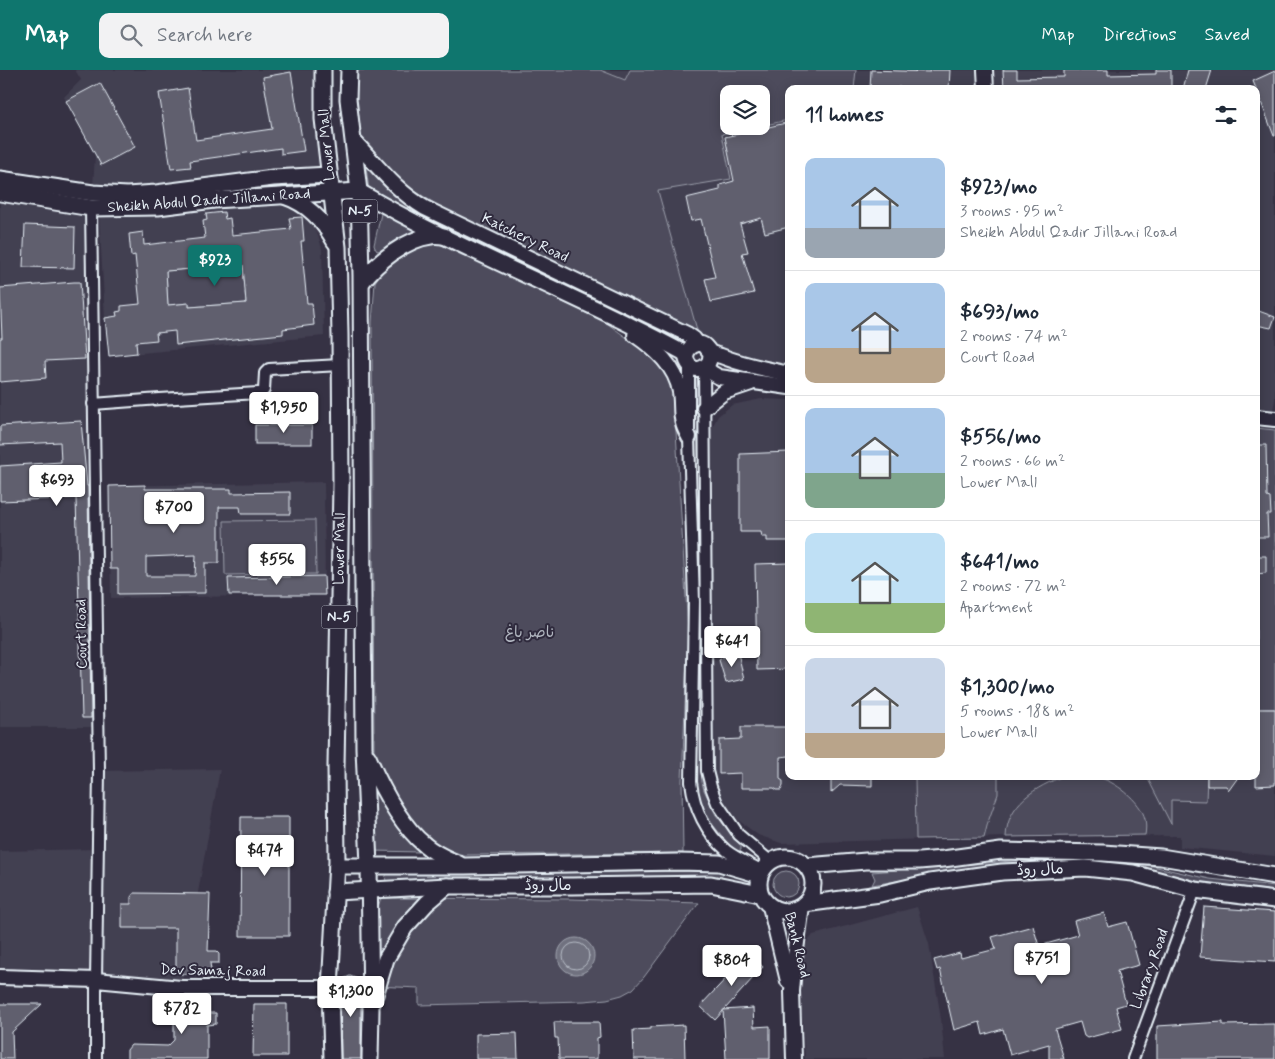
<!DOCTYPE html>
<meta charset="utf-8">
<style>
:root{--surface:#fff;--page:#f2f2f3;--text:#1f2937;--muted:#747a83;--line:#e0e1e3;--accent:#0f766e}
body{margin:0;font-family:Mynerve,"Playpen Sans Arabic",sans-serif;background:var(--page);color:var(--text);height:100vh;display:flex;flex-direction:column;font-size:19px;white-space:nowrap}
*{box-sizing:border-box;margin:0}
p{font-size:16px;color:var(--muted)}
.icon{flex:none;width:28px;height:28px;fill:none;stroke:currentColor;stroke-width:2;stroke-linecap:round;stroke-linejoin:round}
.map{position:relative;flex:1;overflow:hidden}
.side{position:absolute;left:785px;top:15px;width:475px;height:695px;display:flex;flex-direction:column;background:var(--surface);border-radius:10px;box-shadow:0 2px 12px #0003}
.side>*{flex:none}
.tools{position:absolute;left:720px;top:15px;display:grid;gap:10px}
.tools a{display:grid;place-items:center;width:50px;height:50px;border-radius:10px;background:var(--surface);box-shadow:0 2px 12px #0003;font-size:25px}
.price{position:absolute;translate:-50% -42px;padding:0 11px;border-radius:5px;background:#fff;color:#222;font-size:16px;line-height:32px;filter:drop-shadow(0 1px 2px #0008)}
.price::after{content:'';position:absolute;left:50%;top:30px;width:15px;height:11px;margin-left:-8px;background:inherit;clip-path:polygon(0 0,100% 0,50% 100%)}
.price.selected{background:var(--accent);color:#fff}
ul{padding:0;list-style:none}
li{display:flex;align-items:center;gap:15px;height:125px;padding:0 20px}
li+li{border-top:1px solid var(--line)}
li span{display:grid;place-items:center;flex:none;width:140px;height:100px;border-radius:10px;color:#555}
li>.icon{margin-inline-start:auto}
span .icon{width:60px;height:60px;fill:#fffc;stroke-width:1}
li b{font-size:21px}
h2{display:flex;justify-content:space-between;align-items:center;height:60px;padding:0 20px;font-size:21px}
header{display:flex;align-items:center;gap:30px;box-sizing:border-box;height:70px;padding:0 25px;background:var(--accent);color:#fff}
header strong{font-size:24px}
nav{display:flex;gap:28px;margin-inline-start:auto;font-size:18px}
.search{width:350px;height:45px;background:var(--page);display:flex;align-items:center;gap:12px;box-sizing:border-box;padding:0 18px;border-radius:10px;color:var(--muted);font-size:19px}
.map>svg:first-child{display:block}
.built{fill:#433f51;fill-rule:evenodd}
.green{fill:#4d4b5c;stroke:#9a9eaa}
.water{fill:#70717f;stroke:#a0a4af}
.lines{fill:none;stroke-linecap:round;stroke-linejoin:round}
.shore{stroke:#b8bec8;stroke-width:1}
.building{fill:#605e6e;stroke:#e8f1f8;fill-rule:evenodd}
.street-casing{stroke:#e8f1f8;stroke-width:14}
.secondary-casing{stroke:#e8f1f8;stroke-width:18}
.primary-casing{stroke:#e8f1f8;stroke-width:19}
.street{stroke:#2f2a3d;stroke-width:10}
.secondary{stroke:#2f2a3d;stroke-width:14}
.primary{stroke:#2f2a3d;stroke-width:15}
.labels{text-anchor:middle;dominant-baseline:central;stroke-width:4;stroke-linejoin:round;paint-order:stroke}
.shield{fill:#2f2a3d;stroke:#b0b5c0;stroke-width:1}
.shield-label{font-size:14px;font-weight:bold;fill:#e8f1f8}
.street-label{font-size:15px;fill:#e8f1f8;stroke:#2f2a3d}
.park-label{font-size:15px;fill:#b2b7c1;stroke:#2f2a3d}
</style>
<header>
<strong>Map</strong>
<div class="search"><svg class="icon" aria-label="search" viewBox="0 0 24 24"><circle cx="10" cy="10" r="6"/><path d="M15 15l6 6"/></svg>Search here</div>
<nav><a>Map</a><a>Directions</a><a>Saved</a></nav>
</header>
<div class="map">
<svg width="1275" height="989" viewBox="0 0 1275 989">
<rect width="100%" height="100%" fill="#363244"/>
<filter id="ink" filterUnits="userSpaceOnUse"><feTurbulence type="fractalNoise" baseFrequency=".02" numOctaves="2"/><feDisplacementMap in="SourceGraphic" scale="10" xChannelSelector="R" yChannelSelector="G"/><feConvolveMatrix kernelMatrix="1 2 1 2 8 2 1 2 1" color-interpolation-filters="sRGB"/></filter>
<g filter="url(#ink)">
<g class="built">
<polygon points="75,0 322,0 327,99 156,118 93,117 95,85 64,27 81,10"/>
<path d="M600,0H1275V330L1272,344L1256,343V19H789V299L718,282L699,267L689,231ZM729,24H761V56H729Z"/>
<polygon points="0,122 92,137 99,657 0,657"/>
<polygon points="277,135 289,138 304,147 314,158 319,168 322,179 324,266 109,286 105,248 99,144"/>
<polygon points="761,329 789,330 789,706 1256,706 1256,358 1275,360 1275,786 1180,777 1180,766 1006,767 781,773 758,765 738,750 724,731 714,709 710,361 718,346 732,335"/>
<polygon points="324,412 325,525 111,528 109,416"/>
<polygon points="220,699 181,918 96,910 96,903 0,899 0,781 98,779 99,701"/>
<polygon points="917,837 929,874 941,949 945,989 805,989 801,934 800,881 813,865"/>
</g>
<g class="green">
<polygon points="354,0 600,0 625,10 630,0 856,0 854,19 789,19 789,53 788,50 761,56 761,24 729,24 729,56 758,56 722,64 731,109 658,121 699,267 439,136 405,115 360,70 354,29"/>
<polygon points="365,90 369,91 393,123 417,142 430,149 679,264 683,269 679,273 415,147 369,120"/>
<path d="M382,139L431,162C421,163 411,162 402,167C393,171 387,180 377,181L375,178L374,175Z"/>
<path d="M435,170L608,254L667,297L673,311L688,562L682,711L683,783L463,785C452,781 440,778 430,771C406,753 389,716 374,690L372,253L375,212L385,197L401,183Z"/>
<polygon points="243,195 244,212 246,214 247,220 245,222 246,233 189,237 189,233 168,235 166,201"/>
<polygon points="693,306 695,306 696,308 702,511 701,696 702,712 704,720 716,745 741,776 741,780 736,781 730,776 705,745 696,726"/>
<polygon points="1256,358 1275,360 1275,639 1256,639"/>
<polygon points="315,450 316,504 225,505 224,451"/>
<polygon points="915,706 998,706 998,724 988,752 984,768 916,769"/>
<path d="M1064,706C1074,706 1086,704 1096,707C1114,710 1141,731 1145,749C1146,754 1146,760 1145,765L1006,767C1007,733 1036,717 1064,706Z"/>
<polygon points="1149,706 1207,706 1206,731 1171,730 1171,754 1149,711"/>
<polygon points="372,711 421,778 421,782 373,781"/>
<polygon points="1037,789 1107,790 1152,796 1210,809 1275,816 1275,821 1200,812 1151,800 964,800 872,815 875,809 872,802"/>
<path d="M721,801L723,804L721,807L389,813L386,811C385,808 385,806 388,804Z"/>
<circle cx="786" cy="814" r="13"/>
<polygon points="381,828 570,829 699,833 644,907 633,919 622,925 607,929 584,931 419,935 419,918 375,916 376,843"/>
</g>
<circle class="water" cx="576" cy="886" r="18"/>
<g class="lines">
<circle class="shore" cx="576" cy="886" r="13"/>
</g>
<g class="building">
<polygon points="871,0 930,2 930,0 950,0 949,19 898,17 898,19 870,19"/>
<polygon points="1003,0 1017,0 1017,8 1064,7 1064,0 1108,0 1108,5 1156,4 1156,0 1171,0 1171,17 1132,19 1004,19"/>
<polygon points="1188,0 1212,0 1206,19 1183,19"/>
<polygon points="1275,1 1275,66 1274,66 1253,11"/>
<polygon points="291,2 304,81 281,84 281,78 190,91 191,97 171,99 159,23 188,18 196,70 272,59 263,7"/>
<polygon points="100,13 135,77 101,95 66,31"/>
<polygon points="786,53 789,66 789,157 765,163 761,148 740,154 748,182 742,183 754,223 711,232 705,209 715,207 701,149 691,151 686,128 720,120 720,115 734,111 725,67"/>
<path d="M224,142L225,149L230,148L232,165L291,159L289,148L302,147L304,171H301L307,233H312L314,255L283,259V264L176,275L175,261L156,263L157,270L136,272L137,283L109,286L105,248L117,246L116,242L121,241V236L140,234L135,185L131,186L129,164L143,162L144,175L205,168L203,151L207,150L206,144ZM243,195L246,233L189,237V233L168,235L166,201Z"/>
<polygon points="25,155 75,157 74,198 23,197"/>
<polygon points="74,212 80,212 85,289 45,291 46,308 0,312 0,268 2,268 0,218"/>
<polygon points="1256,240 1275,247 1271,258 1256,255"/>
<polygon points="81,351 87,416 88,416 91,648 82,648 76,428 0,431 0,396 61,392 60,372 0,375 0,356"/>
<rect x="255" y="355" width="57" height="19"/>
<polygon points="1256,375 1266,375 1267,427 1270,428 1271,444 1267,444 1268,467 1256,467"/>
<polygon points="789,382 789,471 767,471 767,467 762,467 761,462 740,462 740,384"/>
<path d="M145,415V419H231V423L290,422V444H241L240,437H219V493H205V523L118,524V499H110L109,416ZM196,485L195,506H146V487Z"/>
<polygon points="1256,486 1266,486 1266,503 1256,504"/>
<polygon points="789,493 789,599 757,600 755,494"/>
<polygon points="324,506 325,525 229,525 228,508"/>
<polygon points="729,584 739,587 744,609 726,613 719,590"/>
<polygon points="1256,639 1275,639 1275,715 1256,716"/>
<polygon points="741,657 789,657 789,686 780,687 780,709 783,711 783,716 781,720 777,720 774,718 741,718 741,703 719,704 719,670 741,669"/>
<polygon points="835,706 872,706 872,716 840,715 831,723 831,710"/>
<polygon points="1207,706 1239,706 1229,720 1226,716 1207,716"/>
<polygon points="241,747 289,747 289,866 240,866"/>
<polygon points="134,823 210,824 208,881 216,881 219,884 219,893 210,893 211,900 208,904 181,904 176,901 176,858 122,858 122,834 131,834 131,827"/>
<polygon points="1204,837 1275,842 1275,892 1200,887"/>
<polygon points="1104,843 1108,857 1127,852 1139,895 1117,901 1126,934 1116,937 1122,959 1087,968 1084,966 1080,952 1055,959 1064,989 1049,989 1049,974 1010,985 1003,959 983,965 980,952 954,960 940,899 937,900 934,890 960,883 961,888 996,879 992,867 1033,856 1039,876 1078,865 1074,851"/>
<polygon points="750,883 763,897 715,950 700,936"/>
<polygon points="350,906 361,910 361,989 341,989 340,910"/>
<polygon points="174,932 207,932 206,943 216,943 216,954 207,955 207,989 127,989 127,980 131,975 168,976 174,970"/>
<polygon points="0,934 42,934 12,962 13,989 0,989"/>
<polygon points="254,934 287,934 287,986 253,986"/>
<polygon points="753,938 754,957 770,956 770,989 726,989 723,940"/>
<polygon points="554,952 599,952 600,967 597,968 597,989 559,989 558,968 555,968"/>
<polygon points="1223,952 1223,955 1275,954 1275,989 1157,989 1157,956"/>
<polygon points="684,955 685,989 634,989 633,960 651,959 651,957"/>
<polygon points="517,963 518,989 476,989 476,964"/>
</g>
<g class="lines">
<defs>
<g id="street">
<polyline points="91,138 99,701 96,910 96,989"/>
<path d="M689,295V367L694,532L691,712C694,738 706,763 727,781C737,789 751,794 762,801"/>
<polyline points="704,298 707,701 711,717 717,733 739,765 770,791"/>
<polyline points="93,334 160,329 258,323 261,323 264,320 265,303 269,299 340,295"/>
<polyline points="1133,989 1195,820"/>
</g>
<g id="secondary">
<polyline points="985,0 986,19"/>
<path d="M353,70C376,94 396,121 425,138L687,264L694,269L698,274"/>
<path d="M359,121C464,183 579,225 686,284"/>
<path d="M635,265C655,279 676,296 680,322C682,332 680,343 683,353C684,358 687,363 689,367"/>
<path d="M710,282C713,298 693,306 687,291C684,283 690,275 698,274C705,273 706,278 710,282C713,284 718,285 721,286C743,295 766,299 789,304"/>
<polyline points="705,297 712,303 719,307 789,317"/>
<polyline points="704,338 724,322 751,313"/>
<polyline points="1256,347 1275,349"/>
<polyline points="770,836 788,911"/>
<polyline points="0,907 96,910 181,918 330,918"/>
<polyline points="794,989 792,921 795,887 802,836"/>
</g>
<g id="primary">
<polyline points="323,0 323,49 338,177 340,265 341,415 336,696 337,792 330,918 332,989"/>
<polyline points="349,0 348,29 359,121 361,205 364,678 369,796 371,940 370,989"/>
<polyline points="0,109 93,123 127,125 156,123 273,108 329,105"/>
<polyline points="0,123 91,138 158,137 214,130 359,121"/>
<path d="M284,126C308,134 323,150 335,172"/>
<path d="M362,212C377,192 406,169 431,166C435,165 440,166 444,166"/>
<path d="M368,687C381,717 400,755 425,775C435,784 448,789 459,794"/>
<circle cx="786" cy="814" r="27"/>
<polyline points="337,796 465,796 678,792 719,793 760,805"/>
<polyline points="807,796 866,791 919,791 943,789 1001,781 1103,783 1161,787 1275,806"/>
<polyline points="335,822 447,816 572,816 711,814 760,824"/>
<polyline points="804,834 880,824 930,812 1002,802 1085,798 1133,803 1195,820 1275,830"/>
<polyline points="375,925 386,889 405,857 427,833 447,816"/>
</g>
</defs>
<use href="#street" class="street-casing"/>
<use href="#secondary" class="secondary-casing"/>
<use href="#primary" class="primary-casing"/>
<use href="#street" class="street"/>
<use href="#secondary" class="secondary"/>
<use href="#primary" class="primary"/>
</g>
</g>
<g class="labels">
<g class="shield">
<rect x="342.5" y="129.5" width="35" height="23" rx="4"/>
<rect x="321.5" y="535.5" width="35" height="23" rx="4"/>
</g>
<g class="shield-label">
<text x="360" y="141">N-5</text>
<text x="339" y="547">N-5</text>
</g>
<g class="street-label">
<text transform="translate(327 75) rotate(-95)">Lower Mall</text>
<text transform="translate(209 131) rotate(-4)">Sheikh Abdul Qadir Jillani Road</text>
<text transform="translate(525 168) rotate(26)">Katchery Road</text>
<text transform="translate(340 479) rotate(-89)">Lower Mall</text>
<text transform="translate(82 564) rotate(-91)">Court Road</text>
<text transform="translate(1040 800) rotate(-2)">مال روڈ</text>
<text x="548" y="816">مال روڈ</text>
<text transform="translate(797 875) rotate(76)">Bank Road</text>
<text transform="translate(1150 899) rotate(-70)">Library Road</text>
<text transform="translate(213 901) rotate(1)">Dev Samaj Road</text>
</g>
<g class="park-label">
<text x="530" y="563">ناصر باغ</text>
</g>
</g>
</svg>
<div class="tools">
<a><svg class="icon" aria-label="layers" viewBox="0 0 24 24"><path d="M12 4l9 5-9 5-9-5zM3 14l9 5 9-5"/></svg></a>
</div>
<b class="price selected" style="left:215px;top:217px">$923</b>
<b class="price" style="left:284px;top:364px">$1,950</b>
<b class="price" style="left:57px;top:437px">$693</b>
<b class="price" style="left:174px;top:464px">$700</b>
<b class="price" style="left:277px;top:516px">$556</b>
<b class="price" style="left:732px;top:598px">$641</b>
<b class="price" style="left:265px;top:807px">$474</b>
<b class="price" style="left:1042px;top:915px">$751</b>
<b class="price" style="left:732px;top:917px">$804</b>
<b class="price" style="left:351px;top:948px">$1,300</b>
<b class="price" style="left:182px;top:965px">$782</b>
<section class="side">
<h2>11 homes<svg class="icon" aria-label="filters" viewBox="0 0 24 24"><path d="M4 7h16M4 17h16"/><circle cx="9" cy="7" r="2"/><circle cx="15" cy="17" r="2"/></svg></h2>
<ul>
<li><span style="background:linear-gradient(#a9c7e8 70%,#9aa5b1 0)"><svg class="icon" aria-label="home" viewBox="0 0 24 24"><path d="M3 11l9-7 9 7M6 9v11h12V9"/></svg></span><div><b>$923/mo</b><p>3 rooms · 95 m²</p><p>Sheikh Abdul Qadir Jillani Road</p></div></li>
<li><span style="background:linear-gradient(#a9c7e8 65%,#b9a48a 0)"><svg class="icon" aria-label="home" viewBox="0 0 24 24"><path d="M3 11l9-7 9 7M6 9v11h12V9"/></svg></span><div><b>$693/mo</b><p>2 rooms · 74 m²</p><p>Court Road</p></div></li>
<li><span style="background:linear-gradient(#a9c7e8 65%,#7fa58c 0)"><svg class="icon" aria-label="home" viewBox="0 0 24 24"><path d="M3 11l9-7 9 7M6 9v11h12V9"/></svg></span><div><b>$556/mo</b><p>2 rooms · 66 m²</p><p>Lower Mall</p></div></li>
<li><span style="background:linear-gradient(#bfe0f5 70%,#8fb573 0)"><svg class="icon" aria-label="home" viewBox="0 0 24 24"><path d="M3 11l9-7 9 7M6 9v11h12V9"/></svg></span><div><b>$641/mo</b><p>2 rooms · 72 m²</p><p>Apartment</p></div></li>
<li><span style="background:linear-gradient(#c9d6e8 75%,#b9a48a 0)"><svg class="icon" aria-label="home" viewBox="0 0 24 24"><path d="M3 11l9-7 9 7M6 9v11h12V9"/></svg></span><div><b>$1,300/mo</b><p>5 rooms · 188 m²</p><p>Lower Mall</p></div></li>
</ul>
</section>
</div>
